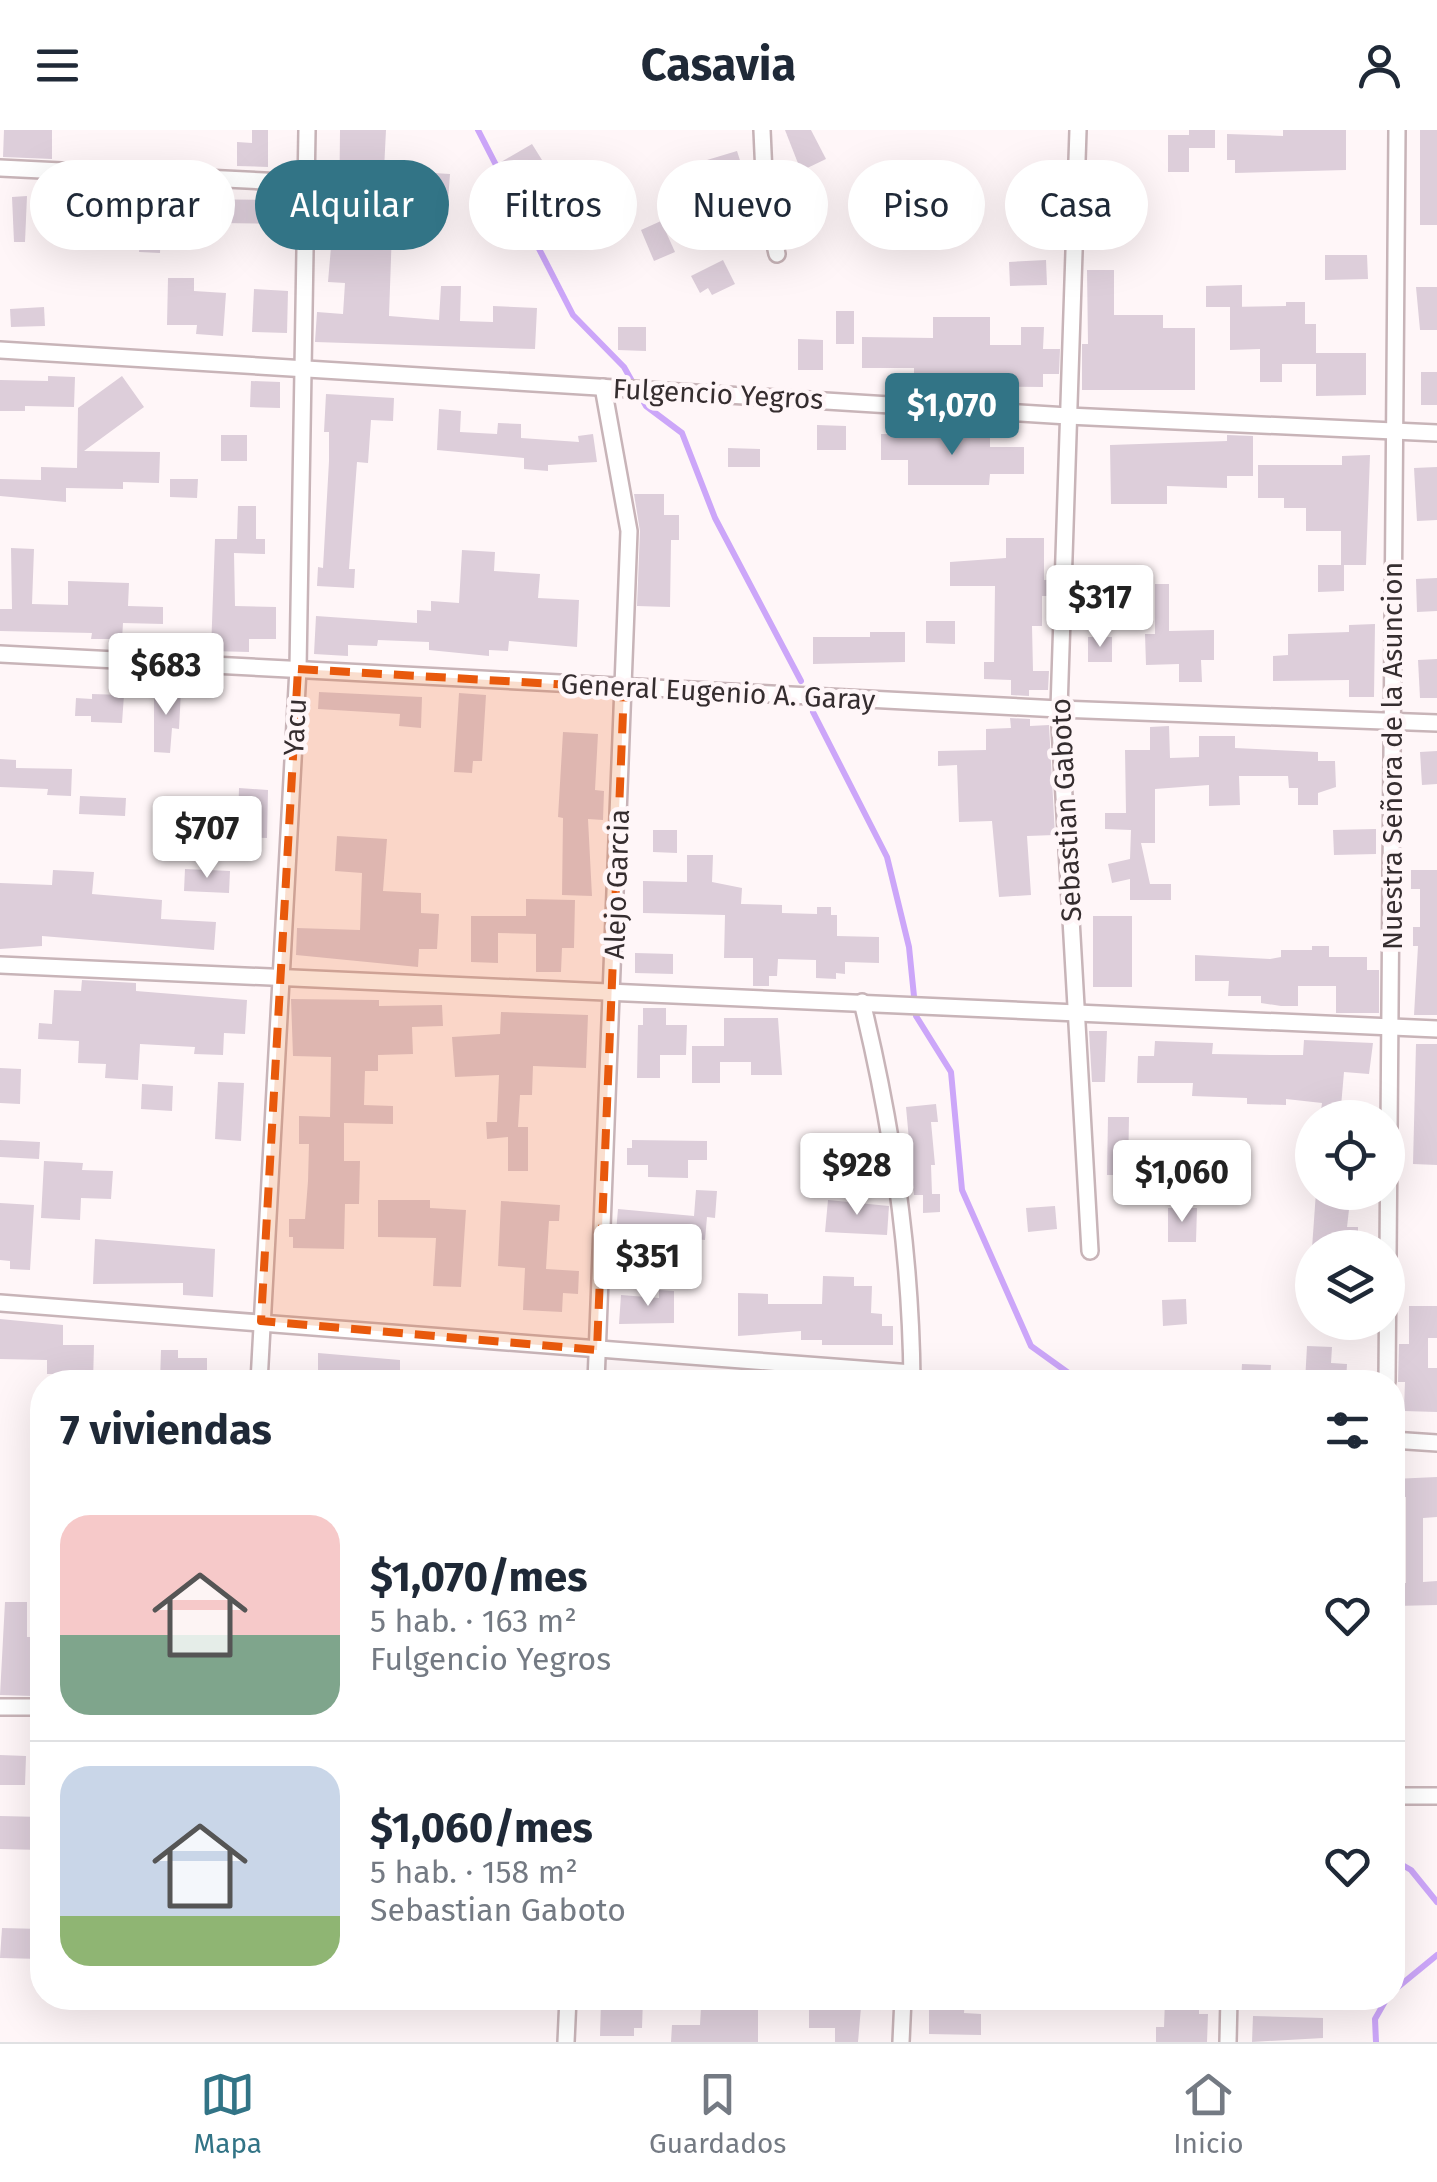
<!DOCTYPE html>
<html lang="es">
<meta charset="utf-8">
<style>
:root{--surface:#fff;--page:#f2f2f3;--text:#1f2937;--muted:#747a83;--line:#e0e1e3;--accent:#327486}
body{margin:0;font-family:"Fira Sans",sans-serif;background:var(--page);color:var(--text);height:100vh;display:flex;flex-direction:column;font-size:38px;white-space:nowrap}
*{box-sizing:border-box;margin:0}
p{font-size:32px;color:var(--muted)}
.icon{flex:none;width:55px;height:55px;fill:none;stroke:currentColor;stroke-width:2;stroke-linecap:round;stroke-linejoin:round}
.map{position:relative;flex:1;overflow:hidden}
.details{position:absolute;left:30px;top:1240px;width:1375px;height:640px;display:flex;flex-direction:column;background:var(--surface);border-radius:40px;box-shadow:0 10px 40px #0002}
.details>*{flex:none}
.banner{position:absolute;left:30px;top:30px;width:1378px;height:90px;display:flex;gap:20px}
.tools{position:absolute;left:1295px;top:970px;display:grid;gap:20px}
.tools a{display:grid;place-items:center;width:110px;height:110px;border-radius:50%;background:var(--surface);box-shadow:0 10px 40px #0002;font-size:50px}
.price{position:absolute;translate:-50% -85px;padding:0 22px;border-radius:10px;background:#fff;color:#222;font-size:32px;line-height:65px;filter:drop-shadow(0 2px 5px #0008)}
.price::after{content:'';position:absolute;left:50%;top:60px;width:30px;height:22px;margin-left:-15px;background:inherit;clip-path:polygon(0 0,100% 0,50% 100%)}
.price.selected{background:var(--accent);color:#fff}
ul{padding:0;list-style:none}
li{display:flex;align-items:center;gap:30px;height:250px;padding:0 30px}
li+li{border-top:2px solid var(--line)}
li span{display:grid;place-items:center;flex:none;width:280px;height:200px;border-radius:30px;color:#555}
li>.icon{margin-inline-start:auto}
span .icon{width:120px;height:120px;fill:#fffc;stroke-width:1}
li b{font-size:42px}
h2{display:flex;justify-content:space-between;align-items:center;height:120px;padding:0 30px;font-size:42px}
.tag{padding:0 35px;border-radius:45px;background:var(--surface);box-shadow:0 10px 40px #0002;font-size:35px;line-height:90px}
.tag.selected{background:var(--accent);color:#fff}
header{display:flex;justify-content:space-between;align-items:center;height:130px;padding:0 30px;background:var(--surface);font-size:45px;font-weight:700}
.tabs{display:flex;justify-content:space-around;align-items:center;height:140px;border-top:2px solid var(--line);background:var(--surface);font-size:28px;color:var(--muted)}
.tabs a{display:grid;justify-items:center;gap:5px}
.tabs .selected{color:var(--accent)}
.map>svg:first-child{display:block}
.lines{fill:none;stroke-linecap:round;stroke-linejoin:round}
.stream{stroke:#cca6f9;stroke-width:6}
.building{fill:#ddceda}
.minor-casing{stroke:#c8b4b8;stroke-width:20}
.minor{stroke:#fff;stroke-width:15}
.marked{fill:#e8590c;fill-opacity:0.2;stroke:#e8590c;stroke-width:8;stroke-dasharray:20 12;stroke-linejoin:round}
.labels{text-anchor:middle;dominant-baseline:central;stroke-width:9;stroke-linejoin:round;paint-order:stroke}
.street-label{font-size:28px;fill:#352d2f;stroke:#fff6f8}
</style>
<header><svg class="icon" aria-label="menu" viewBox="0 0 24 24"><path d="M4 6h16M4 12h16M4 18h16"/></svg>Casavia<svg class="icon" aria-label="person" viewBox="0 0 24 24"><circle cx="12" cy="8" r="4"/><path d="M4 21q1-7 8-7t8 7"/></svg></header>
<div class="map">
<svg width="1437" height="1912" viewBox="0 0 1437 1912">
<rect width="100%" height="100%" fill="#fff6f8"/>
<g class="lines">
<g class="stream">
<polyline points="478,0 573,185 624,237 646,276 682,303 715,388 801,551"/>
<polyline points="813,582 887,727 909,817 916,886 951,942 962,1060 1031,1216 1081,1252"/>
<polyline points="1392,1729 1411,1740 1437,1772"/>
<polyline points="1392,1862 1437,1825"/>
<polyline points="1376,1912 1375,1889 1387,1868"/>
</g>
</g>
<g class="building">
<polygon points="4,0 52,0 52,29 3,27"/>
<polygon points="252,0 268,0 268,37 237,36 237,12 252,13"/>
<polygon points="340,0 386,0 384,40 450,44 448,71 438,71 437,102 392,100 389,186 439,190 441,156 461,156 460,191 493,192 493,176 537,178 535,219 315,212 317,182 343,184 345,153 328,152 333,94 339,94"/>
<polygon points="785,0 811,0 826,29 801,41"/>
<polygon points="1189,0 1215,0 1215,18 1189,18 1189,42 1168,42 1168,5 1189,5"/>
<polygon points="1283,0 1346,0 1346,40 1235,43 1235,30 1227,30 1227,4 1283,6"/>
<rect x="1420" y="0" width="17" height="95"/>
<polygon points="532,14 547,38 515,56 501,32"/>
<polygon points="737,21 757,84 727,96 712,60 695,64 687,36"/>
<polygon points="27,66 25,112 14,112 12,67"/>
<polygon points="182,69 278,70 278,94 221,93 221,87 182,86"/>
<polygon points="593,85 609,103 593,118 577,100"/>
<polygon points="661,91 675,122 654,131 641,100"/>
<polygon points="141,97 161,98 160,123 139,122"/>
<polygon points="1325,125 1367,125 1368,149 1325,150"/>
<polygon points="723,130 735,154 712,165 708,158 700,163 691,146"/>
<polygon points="1046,130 1047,155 1010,156 1009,132"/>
<polygon points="1087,140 1114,140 1114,185 1163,185 1163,198 1195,198 1195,260 1082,260 1082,214 1088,214"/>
<polygon points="168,148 194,148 194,161 226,163 223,206 196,204 197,195 167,195"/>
<polygon points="1242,155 1242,177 1206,177 1206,156"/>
<polygon points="1416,157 1437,157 1437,200 1420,200"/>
<polygon points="254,159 288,161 287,203 252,202"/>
<polygon points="1286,172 1305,172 1305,194 1316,194 1316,223 1366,223 1366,265 1316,266 1316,234 1282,234 1282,252 1260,252 1260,219 1230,220 1230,177 1286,176"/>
<polygon points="44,177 45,196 11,197 10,179"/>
<rect x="836" y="181" width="18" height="33"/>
<polygon points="933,187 990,187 990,215 1021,215 1021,197 1044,197 1043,219 1060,219 1059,244 1043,244 1043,257 914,256 914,238 862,238 862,207 933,208"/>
<polygon points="618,197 646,197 646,221 618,220"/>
<polygon points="798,209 823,210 823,240 798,240"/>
<rect x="1421" y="242" width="16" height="33"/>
<polygon points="48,246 75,247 74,277 25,276 25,281 0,281 0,250 48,251"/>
<polygon points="122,246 144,277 84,321 160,322 159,353 123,352 123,359 66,358 66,372 0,366 0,349 41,350 41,337 77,338 78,278"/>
<polygon points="251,251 280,252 280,278 250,277"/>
<polygon points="326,264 394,268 393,291 371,290 368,333 357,332 349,439 355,439 354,458 317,456 318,437 323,438 329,331 329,302 324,302"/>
<polygon points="439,279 461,281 460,302 497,304 498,293 521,294 521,308 579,312 578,306 593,304 597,332 548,335 548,341 524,339 524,328 437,320"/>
<polygon points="817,295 846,296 846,320 817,320"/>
<polygon points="881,304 990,305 990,317 1024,317 1024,344 990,344 989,355 908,355 908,330 881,330"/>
<rect x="221" y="305" width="26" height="26"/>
<polygon points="1227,305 1253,306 1253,346 1227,346 1227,358 1167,356 1167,374 1111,374 1110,315 1227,311"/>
<polygon points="728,318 760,319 760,337 728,337"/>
<polygon points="1370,325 1366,435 1344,435 1344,461 1318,462 1318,435 1341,435 1341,401 1306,401 1306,378 1284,378 1284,368 1258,368 1258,335 1342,335 1342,326"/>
<polygon points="1437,337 1437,390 1417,391 1414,338"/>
<polygon points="170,349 198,349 197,368 170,367"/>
<polygon points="634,364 664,364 664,385 679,385 679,410 671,410 670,477 637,476 640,401"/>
<polygon points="238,376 256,376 256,409 265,409 265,424 234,423 235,476 276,477 276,509 249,509 249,522 211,521 215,409 237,409"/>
<polygon points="1006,408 1044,408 1044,450 1051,450 1050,466 1042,466 1042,496 1032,496 1033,541 1049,541 1048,560 1029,560 1029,566 1011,565 1011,550 984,549 984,532 994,532 995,456 950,456 950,432 1006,428"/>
<polygon points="11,418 34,419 32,474 68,475 68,451 129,453 128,476 163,477 163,494 123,493 122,509 91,509 92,503 0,501 0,479 12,479"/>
<polygon points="462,420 495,422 494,441 540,444 538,468 579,470 577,517 509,511 508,521 489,520 489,526 429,520 429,512 378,510 377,516 348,515 348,526 314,524 316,486 417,493 417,480 431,481 431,471 459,473"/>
<polygon points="1437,448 1437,481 1417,482 1416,449"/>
<polygon points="1155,454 1169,454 1169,501 1214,500 1214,530 1201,530 1202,552 1179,552 1179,534 1146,535 1145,504 1155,504"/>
<polygon points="926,491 955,491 955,514 926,513"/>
<polygon points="1375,494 1374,567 1349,567 1349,550 1273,551 1273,526 1288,525 1288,504 1349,502 1349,495"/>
<polygon points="870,502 905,502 905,532 813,534 813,507 870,507"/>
<rect x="1088" y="507" width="24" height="25"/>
<polygon points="1437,529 1437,568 1420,568 1418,530"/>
<polygon points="154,559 181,560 179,599 172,598 170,623 154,622"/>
<polygon points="319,562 422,567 421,598 399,596 400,584 318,579"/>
<polygon points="459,563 486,565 482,631 473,631 472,643 454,642"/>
<polygon points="92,564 124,565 122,593 91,592 91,586 75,586 76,568 92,569"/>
<polygon points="1010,588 1030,589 1030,596 1049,595 1055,705 1027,706 1031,765 999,767 992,691 959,692 957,635 938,636 938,621 986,620 986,599 1011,598"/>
<polygon points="1169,596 1170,628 1199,627 1199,606 1235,606 1235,618 1318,622 1318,631 1335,631 1336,657 1318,663 1318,675 1298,675 1298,658 1289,658 1288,646 1239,646 1240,675 1209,676 1209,655 1155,659 1155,713 1141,713 1150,754 1171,754 1171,770 1130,770 1130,749 1112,753 1108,734 1130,729 1131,700 1105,699 1105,683 1126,683 1125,620 1150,620 1150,597"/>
<polygon points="563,602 598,604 595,660 604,661 603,690 588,689 592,766 562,765 563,688 558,687"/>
<polygon points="1437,621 1437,654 1422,655 1420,622"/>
<polygon points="0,629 16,630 16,638 72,639 71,666 47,665 48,659 0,657"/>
<polygon points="239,658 268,660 267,708 200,705 200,690 238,692"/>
<polygon points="80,666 126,668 125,686 79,684"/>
<polygon points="1376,699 1376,724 1334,725 1333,700"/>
<polygon points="653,700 677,700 677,723 653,722"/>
<polygon points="337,706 387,709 383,761 421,763 421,783 439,784 437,819 419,819 418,837 296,825 297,798 360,800 362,743 335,741"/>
<polygon points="687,725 713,725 712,752 742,758 741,774 782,775 782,783 817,784 817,777 831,777 831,785 837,785 837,806 879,807 879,833 845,832 845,844 836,843 836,849 816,848 816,830 778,829 777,846 769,846 769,856 753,856 753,828 724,828 725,785 643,783 643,751 687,752"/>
<polygon points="185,739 230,741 229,763 184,761"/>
<polygon points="53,740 94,742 92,764 162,770 161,789 216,792 214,820 42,806 42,816 0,819 0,753 52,755"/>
<polygon points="1411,740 1437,740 1437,885 1414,885 1418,816 1413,816 1413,797 1420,797 1420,759 1411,759"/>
<polygon points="526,769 575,770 574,818 562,818 561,842 536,842 536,804 498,803 498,833 471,832 471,786 526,786"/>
<rect x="1093" y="786" width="39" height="71"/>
<polygon points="1312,816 1329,816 1329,827 1367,827 1367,840 1379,840 1379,883 1336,883 1336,856 1298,856 1298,876 1281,876 1261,873 1261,866 1228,866 1229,851 1195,851 1195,825 1270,829 1281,827 1281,820 1312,820"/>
<polygon points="635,823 673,824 673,844 635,843"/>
<polygon points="82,850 136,853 136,861 247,870 245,904 224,903 223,925 194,924 195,917 140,914 138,950 105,948 106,934 78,933 79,911 38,909 39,893 52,894 54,860 81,861"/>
<polygon points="291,869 379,870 379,876 442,875 443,896 412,897 413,924 378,925 378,941 365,941 364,975 393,976 393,994 344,993 344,1031 360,1031 359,1074 345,1074 344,1119 293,1118 293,1107 289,1107 289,1089 305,1089 308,1051 309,1014 299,1014 299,986 330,987 331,927 293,926"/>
<polygon points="643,878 666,878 666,895 687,895 686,925 660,925 660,948 637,948 638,895 643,895"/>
<polygon points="501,882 588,885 586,938 533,936 532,965 520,965 518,997 528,997 528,1041 508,1041 508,1007 487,1009 486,992 497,992 499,945 455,947 452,907 500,904"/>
<polygon points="724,888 778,888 782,945 751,945 751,932 720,932 720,953 692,953 692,916 724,916"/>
<polygon points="1089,901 1107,901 1105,952 1092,952"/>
<polygon points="1304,910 1373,913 1369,944 1344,942 1340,988 1320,988 1322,973 1286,969 1286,975 1247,974 1247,968 1192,966 1193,953 1137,953 1138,926 1154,926 1155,911 1213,913 1212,924 1271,925 1303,925"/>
<polygon points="1416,914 1437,914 1437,1035 1413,1034"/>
<polygon points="0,938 21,939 20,974 0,973"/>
<polygon points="218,952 244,953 241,1011 215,1009"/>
<polygon points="142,954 173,956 172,981 141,979"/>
<polygon points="936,974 938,992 931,992 935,1035 931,1035 932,1064 940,1064 940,1082 923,1083 923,1065 927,1065 914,1065 906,977"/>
<polygon points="1108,987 1129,987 1128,1045 1107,1045"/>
<polygon points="0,1010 40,1012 39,1029 0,1027"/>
<polygon points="632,1010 707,1011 707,1030 688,1030 688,1048 648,1047 648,1035 627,1035 627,1018 632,1018"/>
<polygon points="44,1031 83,1033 82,1040 113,1041 111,1069 81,1068 80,1090 41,1088"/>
<polygon points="696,1060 717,1061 715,1088 707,1087 705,1110 616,1102 618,1079 694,1086"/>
<polygon points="1316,1062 1351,1062 1347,1097 1358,1097 1358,1118 1312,1118"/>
<polygon points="378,1070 430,1070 430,1078 466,1080 461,1157 433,1156 436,1108 378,1107"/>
<polygon points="828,1070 889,1076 887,1105 825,1102"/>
<polygon points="501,1071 560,1075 559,1091 549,1091 546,1139 579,1141 578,1164 563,1163 562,1182 523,1180 525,1138 498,1136"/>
<polygon points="0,1073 34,1075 30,1140 10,1139 10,1131 0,1130"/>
<polygon points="1055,1076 1057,1099 1028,1102 1026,1078"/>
<polygon points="1168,1078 1197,1078 1196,1112 1168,1112"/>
<polygon points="95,1109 215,1119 213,1167 183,1165 183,1153 93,1154"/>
<polygon points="823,1146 854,1147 854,1156 872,1156 871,1183 882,1184 882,1196 893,1196 893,1215 822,1215 822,1210 801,1210 801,1201 738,1206 738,1163 768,1164 768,1174 822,1174"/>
<polygon points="659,1160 674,1161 674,1193 619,1194 621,1165 659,1168"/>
<polygon points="1186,1169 1187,1194 1163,1196 1162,1170"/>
<polygon points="1409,1176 1437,1176 1437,1208 1428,1208 1428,1238 1437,1238 1437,1282 1404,1281 1405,1252 1398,1252 1399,1214 1409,1214"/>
<polygon points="0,1189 63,1195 63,1215 94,1215 93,1252 63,1252 63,1244 47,1244 47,1230 0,1229"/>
<polygon points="1307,1216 1332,1217 1331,1233 1347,1234 1346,1252 1305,1252"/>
<polygon points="161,1220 178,1220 178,1228 207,1228 207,1252 160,1252"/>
<polygon points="318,1223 400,1230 400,1252 318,1252"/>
<polygon points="1242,1234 1271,1235 1270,1252 1241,1252"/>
<polygon points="1437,1347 1437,1387 1423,1388 1423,1452 1437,1451 1437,1475 1395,1476 1394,1453 1406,1453 1406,1367 1394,1368 1393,1349"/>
<polygon points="5,1472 27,1472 27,1507 35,1507 34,1537 42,1537 42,1558 34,1558 34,1566 0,1565"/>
<polygon points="0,1625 26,1626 25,1655 0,1655"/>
<polygon points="0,1686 42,1687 42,1720 0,1719"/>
<polygon points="2,1798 42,1799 42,1829 0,1828"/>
<polygon points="626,1868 643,1868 642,1898 634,1898 634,1906 600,1906 601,1871 626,1871"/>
<polygon points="731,1868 758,1868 758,1912 671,1912 672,1895 700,1895 701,1877 731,1877"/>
<polygon points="809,1868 844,1868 844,1877 861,1877 858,1912 835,1912 835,1898 809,1898"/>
<polygon points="929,1868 965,1868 964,1883 981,1884 981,1905 929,1904"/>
<polygon points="1165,1870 1199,1871 1199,1884 1208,1884 1207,1912 1156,1912 1156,1897 1164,1897"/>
<polygon points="1253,1886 1323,1888 1323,1908 1252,1912"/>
</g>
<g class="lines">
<defs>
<g id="minor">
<polyline points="762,0 765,68 777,124"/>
<polyline points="1078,0 1059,579 1090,1121"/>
<polyline points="0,38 305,53"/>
<polyline points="0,220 1068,286 1437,303"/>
<polyline points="0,524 1059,579 1437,593"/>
<polyline points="0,835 1437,899"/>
<path d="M862,872C893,999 911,1122 912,1252"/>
<polyline points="0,1173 912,1243"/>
<polyline points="259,1252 298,539 307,0"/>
<polyline points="596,1252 629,401 603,257"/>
<polyline points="1387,1252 1397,0"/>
<polyline points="1392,1310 1437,1313"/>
<polyline points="0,1577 42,1577"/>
<polyline points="1392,1630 1395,1666 1437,1666"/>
<polyline points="566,1912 568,1868"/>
<polyline points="901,1912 903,1868"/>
<polyline points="1228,1912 1229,1868"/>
</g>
</defs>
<use href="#minor" class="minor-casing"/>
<use href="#minor" class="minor"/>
</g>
<path class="marked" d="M298,539L624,558L597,1220L261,1191Z"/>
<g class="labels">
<g class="street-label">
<text transform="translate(718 264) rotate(3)">Fulgencio Yegros</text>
<text transform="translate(718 562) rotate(3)">General Eugenio A. Garay</text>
<text transform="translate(295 597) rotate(-87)">Yacu</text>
<text transform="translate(1392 626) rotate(-90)">Nuestra Señora de la Asuncion</text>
<text transform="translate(1066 680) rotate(-93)">Sebastian Gaboto</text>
<text transform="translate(617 754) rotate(-88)">Alejo Garcia</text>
</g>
</g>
</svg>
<div class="tools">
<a><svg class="icon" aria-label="locate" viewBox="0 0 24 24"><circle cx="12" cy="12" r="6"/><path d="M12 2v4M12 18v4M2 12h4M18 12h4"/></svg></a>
<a><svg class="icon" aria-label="layers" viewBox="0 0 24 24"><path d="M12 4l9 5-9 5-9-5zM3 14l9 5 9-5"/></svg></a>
</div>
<b class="price selected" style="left:952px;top:328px">$1,070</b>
<b class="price" style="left:1100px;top:520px">$317</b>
<b class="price" style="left:166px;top:588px">$683</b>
<b class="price" style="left:207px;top:751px">$707</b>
<b class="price" style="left:857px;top:1088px">$928</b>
<b class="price" style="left:1182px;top:1095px">$1,060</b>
<b class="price" style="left:648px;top:1179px">$351</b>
<div class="banner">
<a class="tag">Comprar</a>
<a class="tag selected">Alquilar</a>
<a class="tag">Filtros</a>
<a class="tag">Nuevo</a>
<a class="tag">Piso</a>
<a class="tag">Casa</a>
</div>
<section class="details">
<h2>7 viviendas<svg class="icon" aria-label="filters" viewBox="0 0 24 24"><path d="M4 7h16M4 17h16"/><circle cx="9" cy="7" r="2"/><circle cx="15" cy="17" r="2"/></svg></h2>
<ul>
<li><span style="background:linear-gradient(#f6c9c9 60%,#7fa58c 0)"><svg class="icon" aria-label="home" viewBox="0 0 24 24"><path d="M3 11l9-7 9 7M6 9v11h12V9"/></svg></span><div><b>$1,070/mes</b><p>5 hab. · 163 m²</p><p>Fulgencio Yegros</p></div><svg class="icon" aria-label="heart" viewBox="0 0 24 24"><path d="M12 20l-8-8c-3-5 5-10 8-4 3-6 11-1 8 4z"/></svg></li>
<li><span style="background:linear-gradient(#c9d6e8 75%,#8fb573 0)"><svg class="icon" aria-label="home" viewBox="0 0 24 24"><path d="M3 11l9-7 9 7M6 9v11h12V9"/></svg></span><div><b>$1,060/mes</b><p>5 hab. · 158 m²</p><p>Sebastian Gaboto</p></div><svg class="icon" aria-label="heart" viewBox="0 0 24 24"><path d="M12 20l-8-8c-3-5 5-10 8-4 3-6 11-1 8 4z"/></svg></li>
</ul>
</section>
</div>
<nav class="tabs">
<a class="selected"><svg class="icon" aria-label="map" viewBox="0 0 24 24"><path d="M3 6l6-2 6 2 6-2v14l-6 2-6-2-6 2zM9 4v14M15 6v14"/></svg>Mapa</a>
<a><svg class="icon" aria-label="saved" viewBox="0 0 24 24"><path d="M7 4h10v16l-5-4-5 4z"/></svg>Guardados</a>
<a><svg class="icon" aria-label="home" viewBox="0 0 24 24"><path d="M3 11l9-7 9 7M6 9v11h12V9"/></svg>Inicio</a>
</nav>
